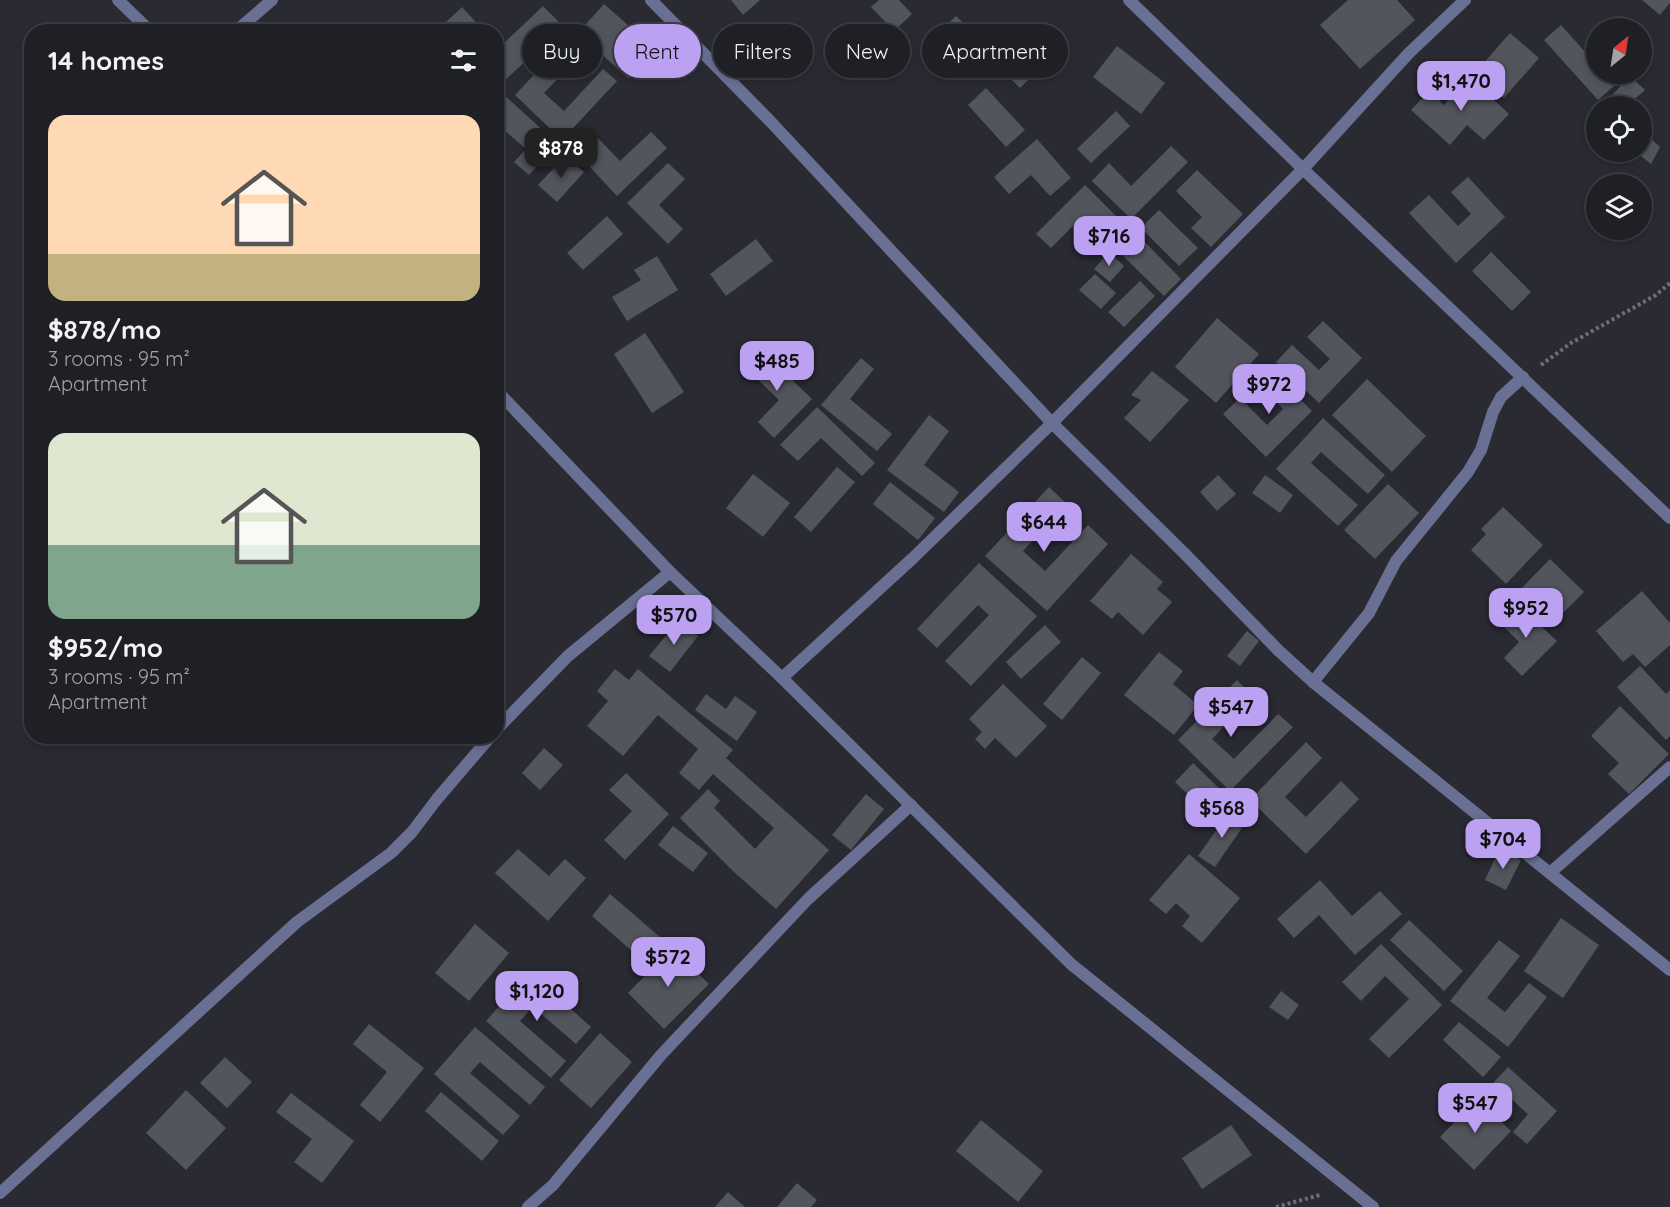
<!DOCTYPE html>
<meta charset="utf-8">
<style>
:root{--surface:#1f2026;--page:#27282e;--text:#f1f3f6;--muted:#a1a3a7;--line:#3c3e43;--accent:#bca0f2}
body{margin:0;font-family:Quicksand,sans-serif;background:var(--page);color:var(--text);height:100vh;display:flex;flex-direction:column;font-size:22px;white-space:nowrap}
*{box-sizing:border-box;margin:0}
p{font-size:20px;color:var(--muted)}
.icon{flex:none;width:33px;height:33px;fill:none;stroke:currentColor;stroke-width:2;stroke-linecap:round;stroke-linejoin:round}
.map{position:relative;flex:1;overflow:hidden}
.drawer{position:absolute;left:24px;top:24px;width:480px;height:720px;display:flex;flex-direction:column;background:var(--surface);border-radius:24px;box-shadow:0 3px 9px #0003,0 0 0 2px var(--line)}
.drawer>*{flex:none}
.guide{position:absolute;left:522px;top:24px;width:570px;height:54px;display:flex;gap:12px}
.needle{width:39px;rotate:30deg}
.controls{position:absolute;left:1586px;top:18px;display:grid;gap:12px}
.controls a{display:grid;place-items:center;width:66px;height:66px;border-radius:50%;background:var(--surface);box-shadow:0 3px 9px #0003,0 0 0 2px var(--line);font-size:30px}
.price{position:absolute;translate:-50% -51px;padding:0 14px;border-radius:12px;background:var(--accent);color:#111;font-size:20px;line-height:39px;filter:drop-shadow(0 2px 3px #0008)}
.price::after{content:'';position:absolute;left:50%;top:36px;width:18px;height:14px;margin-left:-9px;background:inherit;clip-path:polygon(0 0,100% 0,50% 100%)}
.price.current{background:#222;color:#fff}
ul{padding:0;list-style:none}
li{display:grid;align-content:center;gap:12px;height:318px;padding:0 24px}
li span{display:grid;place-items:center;height:186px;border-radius:18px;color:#555}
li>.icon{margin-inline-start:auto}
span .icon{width:108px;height:108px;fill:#fffc;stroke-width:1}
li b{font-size:26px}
h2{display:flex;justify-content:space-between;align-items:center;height:72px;padding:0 24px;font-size:26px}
.chip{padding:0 21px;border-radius:27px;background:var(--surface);box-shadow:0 3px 9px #0003,0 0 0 2px var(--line);font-size:21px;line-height:54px}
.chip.current{background:var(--accent);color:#111}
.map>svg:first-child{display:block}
.building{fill:#53555d}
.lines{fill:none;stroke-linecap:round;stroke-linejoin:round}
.path{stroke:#6e6f76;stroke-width:4;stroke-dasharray:3 3;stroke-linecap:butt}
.street{stroke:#6a7093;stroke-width:12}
</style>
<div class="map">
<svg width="1670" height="1207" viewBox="0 0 1670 1207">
<rect width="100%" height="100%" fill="#292a32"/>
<g class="building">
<polygon points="731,0 760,0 743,15"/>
<polygon points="879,0 899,0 912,14 894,31 871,7"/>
<polygon points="1348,0 1397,0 1415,20 1360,69 1320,25"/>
<polygon points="1642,0 1670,0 1670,3 1660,15"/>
<polygon points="604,4 655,49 628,78 578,33"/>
<polygon points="543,6 563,26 502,83 496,78 496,43 500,47"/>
<polygon points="462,7 485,32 453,32 445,23"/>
<polygon points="956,16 999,56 981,74 938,34"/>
<polygon points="1561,25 1596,64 1596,74 1605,74 1615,85 1598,100 1544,40"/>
<polygon points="1510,33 1539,58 1504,98 1475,73"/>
<polygon points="572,34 587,48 544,93 564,111 603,69 617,81 562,140 515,95"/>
<polygon points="1117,46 1165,83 1141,114 1093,77"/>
<polygon points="1018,55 1036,72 1020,88 1003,71"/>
<polygon points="1630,76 1645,90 1627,106 1602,106"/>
<polygon points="1469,77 1509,114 1484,140 1467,125 1450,145 1411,110 1429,91 1444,105"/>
<polygon points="986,88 1025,130 1006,147 968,105"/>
<polygon points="503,94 558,144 529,175 514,162 526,149 496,123 496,101"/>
<polygon points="1116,111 1130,126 1091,163 1077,149"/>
<polygon points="1641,130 1660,147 1651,164 1636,152 1641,152"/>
<polygon points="591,131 620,161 651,132 667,148 617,196 573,149"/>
<polygon points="1037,139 1071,178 1050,196 1031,175 1009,194 994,177"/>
<polygon points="1171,146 1188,162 1131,219 1092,181 1109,163 1131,186"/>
<polygon points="565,156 584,172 557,202 538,185"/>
<polygon points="668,163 685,179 659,205 683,229 668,244 627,203"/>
<polygon points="1197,170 1243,214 1211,247 1191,228 1202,217 1176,191"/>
<polygon points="1468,177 1505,217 1456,263 1409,213 1429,195 1458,226 1471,214 1451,192"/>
<polygon points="1085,185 1125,225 1102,247 1077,222 1051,248 1036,234"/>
<polygon points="1159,210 1198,248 1179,266 1141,228"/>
<polygon points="607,216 623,234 583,270 567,253"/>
<polygon points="1134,231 1181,279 1164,296 1116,249"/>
<polygon points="756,239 773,261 726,296 710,274"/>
<polygon points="1109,252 1124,266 1110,282 1094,269"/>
<polygon points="1491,252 1531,292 1512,311 1472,271"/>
<polygon points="657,256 678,290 627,321 612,297 641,280 634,270"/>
<polygon points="1095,274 1116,293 1101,309 1079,290"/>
<polygon points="1140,281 1155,296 1124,327 1108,312"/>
<polygon points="1217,318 1259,354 1216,403 1175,367"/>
<polygon points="1323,321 1362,358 1319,403 1276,362 1292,345 1319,370 1330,359 1307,337"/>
<polygon points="645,333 684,392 652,413 614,354"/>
<polygon points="758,347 812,399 774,438 758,422 779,400 742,364"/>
<polygon points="861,358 874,369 850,399 892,434 877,451 821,405"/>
<polygon points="1268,367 1312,411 1266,457 1223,414 1240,398 1267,425 1283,409 1255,380"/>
<polygon points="1152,371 1189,400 1150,442 1124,418 1141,400 1131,395"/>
<polygon points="1367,379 1426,436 1392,472 1332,415"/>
<polygon points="817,407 875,463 862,476 821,438 798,461 780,445"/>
<polygon points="929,415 949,431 924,465 959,492 944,512 887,470"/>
<polygon points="1323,418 1385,475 1368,494 1321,452 1311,463 1358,505 1338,526 1276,469"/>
<polygon points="837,467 855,482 811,532 794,517"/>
<polygon points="753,474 790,503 763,537 726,508"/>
<polygon points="1218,475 1236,494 1217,511 1200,492"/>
<polygon points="1265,475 1293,495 1280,513 1252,493"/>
<polygon points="890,482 935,518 918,540 873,504"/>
<polygon points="1388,484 1419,513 1375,559 1344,530"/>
<polygon points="1049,487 1067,504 1023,551 1045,571 1088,525 1108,544 1047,611 985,556"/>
<polygon points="1503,507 1543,545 1506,584 1471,550 1486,534 1481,529"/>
<polygon points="1131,554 1163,582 1157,589 1172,602 1143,635 1118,612 1112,619 1090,601"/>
<polygon points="1550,559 1584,592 1550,626 1517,593"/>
<polygon points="979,563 1037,616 971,686 945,661 989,615 978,605 937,648 917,629"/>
<polygon points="1642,591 1670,623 1670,645 1645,667 1633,654 1623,662 1596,631"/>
<polygon points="1517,603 1557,641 1522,676 1504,658 1519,642 1499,622"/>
<polygon points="679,620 698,636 670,672 649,656"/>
<polygon points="1045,625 1061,642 1021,679 1006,662"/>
<polygon points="1247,631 1259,641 1240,666 1227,656"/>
<polygon points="1159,652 1183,671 1173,684 1198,705 1174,735 1124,695"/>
<polygon points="1082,657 1101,673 1062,720 1043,704"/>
<polygon points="1640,666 1666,694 1670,690 1670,736 1666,740 1617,687"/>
<polygon points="615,669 629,680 638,669 733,750 726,758 829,850 776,909 734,872 680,818 708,789 720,801 714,808 755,849 774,828 713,774 699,790 679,773 698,749 658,715 623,756 587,726 608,701 597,691"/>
<polygon points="1237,680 1253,696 1212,739 1234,759 1278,714 1293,727 1230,791 1178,740"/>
<polygon points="1003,684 1047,726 1016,758 995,738 985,749 975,739 982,732 969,719"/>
<polygon points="706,694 726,709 735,696 757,712 737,741 695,710"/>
<polygon points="1620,706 1669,754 1629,794 1608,774 1619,763 1591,736"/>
<polygon points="1306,742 1322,758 1285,797 1306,817 1341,781 1359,799 1306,854 1250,800"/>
<polygon points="544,748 563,765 540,790 522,773"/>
<polygon points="1193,763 1229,798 1211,817 1175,782"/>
<polygon points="626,773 669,814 625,860 604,840 632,811 609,790"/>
<polygon points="866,794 884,809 851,850 832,835"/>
<polygon points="1230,811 1246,822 1215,867 1198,856"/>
<polygon points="673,826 708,853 693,872 658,845"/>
<polygon points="518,849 549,876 565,859 586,878 548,921 495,873"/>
<polygon points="1499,850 1521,860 1506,890 1485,880"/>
<polygon points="1189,854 1240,898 1202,943 1182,926 1190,916 1176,903 1166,914 1149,900"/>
<polygon points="1320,880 1352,916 1380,891 1402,914 1355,955 1319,915 1294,938 1277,919"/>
<polygon points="610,894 668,944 649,966 592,916"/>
<polygon points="1561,918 1599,945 1563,998 1524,971"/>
<polygon points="1409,920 1463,971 1444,991 1390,940"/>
<polygon points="475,924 509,953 469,1001 435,973"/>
<polygon points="1499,940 1520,956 1487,998 1505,1012 1529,983 1547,997 1508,1047 1450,1001"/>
<polygon points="1381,944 1442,1005 1389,1058 1369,1039 1409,999 1385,976 1361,1001 1342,982"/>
<polygon points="672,948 709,984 664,1029 628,993"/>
<polygon points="530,972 591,1027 576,1044 533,1007 520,1021 566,1061 551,1078 486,1021"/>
<polygon points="1281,991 1299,1005 1288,1020 1269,1007"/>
<polygon points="1459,1022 1501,1057 1483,1077 1443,1040"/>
<polygon points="369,1024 424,1068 380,1122 360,1105 387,1072 353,1044"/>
<polygon points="475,1027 545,1087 530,1105 480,1062 470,1073 520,1116 503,1135 434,1074"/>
<polygon points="600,1033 632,1062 591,1108 559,1080"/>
<polygon points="225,1057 252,1082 227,1108 200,1083"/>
<polygon points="1508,1067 1557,1111 1527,1144 1513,1132 1528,1114 1493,1083"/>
<polygon points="186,1090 226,1128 186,1170 146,1133"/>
<polygon points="441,1092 499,1141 482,1161 425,1111"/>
<polygon points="291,1093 354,1141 322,1183 294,1162 312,1139 276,1112"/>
<polygon points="1477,1099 1511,1131 1474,1170 1440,1137"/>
<polygon points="981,1120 1043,1171 1018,1202 956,1151"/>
<polygon points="1231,1125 1252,1155 1202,1189 1182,1158"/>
<polygon points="797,1183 817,1200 811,1207 777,1207"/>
<polygon points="728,1192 745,1207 715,1207"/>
</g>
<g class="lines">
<g class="path">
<polyline points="1541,365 1571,343 1656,295 1670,283"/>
<polyline points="1276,1207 1320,1195"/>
</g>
<g class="street">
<polyline points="118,0 151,32"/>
<polyline points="651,0 770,121 1052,423 1184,553 1278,650 1313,682 1670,970"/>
<polyline points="1129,0 1303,169 1670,518"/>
<polyline points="235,32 272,0"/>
<polyline points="496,390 670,572 782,678 1071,964 1373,1207"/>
<polyline points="782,678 913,558 1052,423 1303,169 1409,53 1465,0"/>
<polyline points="1313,682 1369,613 1396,561 1468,472 1481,450 1493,412 1501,397 1523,377"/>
<polyline points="496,730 568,656 670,572"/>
<polyline points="1550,873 1670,767"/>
<polyline points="0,1193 297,922 391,853 412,832 437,799 491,736"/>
<polyline points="528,1207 553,1185 661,1055 808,899 911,805"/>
</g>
</g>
</svg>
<div class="controls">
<a><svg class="needle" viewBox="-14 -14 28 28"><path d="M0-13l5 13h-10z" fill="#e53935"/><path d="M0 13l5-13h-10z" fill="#a1a3a7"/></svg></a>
<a><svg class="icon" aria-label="locate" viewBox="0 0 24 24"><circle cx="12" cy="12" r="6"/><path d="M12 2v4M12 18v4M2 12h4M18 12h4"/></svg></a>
<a><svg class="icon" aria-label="layers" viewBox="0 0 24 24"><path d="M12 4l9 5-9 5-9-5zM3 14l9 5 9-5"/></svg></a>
</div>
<b class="price" style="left:1461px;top:112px">$1,470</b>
<b class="price current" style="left:561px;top:179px">$878</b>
<b class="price" style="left:1109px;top:267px">$716</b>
<b class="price" style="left:777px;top:392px">$485</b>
<b class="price" style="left:1269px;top:415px">$972</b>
<b class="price" style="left:1044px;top:553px">$644</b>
<b class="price" style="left:1526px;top:639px">$952</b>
<b class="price" style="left:674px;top:646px">$570</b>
<b class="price" style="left:1231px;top:738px">$547</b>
<b class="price" style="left:1222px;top:839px">$568</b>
<b class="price" style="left:1503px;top:870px">$704</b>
<b class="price" style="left:668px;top:988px">$572</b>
<b class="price" style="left:537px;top:1022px">$1,120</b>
<b class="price" style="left:1475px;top:1134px">$547</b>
<div class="guide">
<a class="chip">Buy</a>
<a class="chip current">Rent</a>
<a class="chip">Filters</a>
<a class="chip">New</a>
<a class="chip">Apartment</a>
</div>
<section class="drawer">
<h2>14 homes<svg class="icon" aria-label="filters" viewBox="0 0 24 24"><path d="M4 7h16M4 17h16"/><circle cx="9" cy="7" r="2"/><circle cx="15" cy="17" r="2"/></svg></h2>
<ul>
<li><span style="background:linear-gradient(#ffd9b3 75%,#c2b280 0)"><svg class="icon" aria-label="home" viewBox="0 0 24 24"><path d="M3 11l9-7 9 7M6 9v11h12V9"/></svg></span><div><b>$878/mo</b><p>3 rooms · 95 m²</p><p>Apartment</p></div></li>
<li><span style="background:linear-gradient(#dfe7d0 60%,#7fa58c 0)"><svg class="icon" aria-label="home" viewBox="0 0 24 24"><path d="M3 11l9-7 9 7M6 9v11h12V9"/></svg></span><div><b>$952/mo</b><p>3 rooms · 95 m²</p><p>Apartment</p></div></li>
</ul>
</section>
</div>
